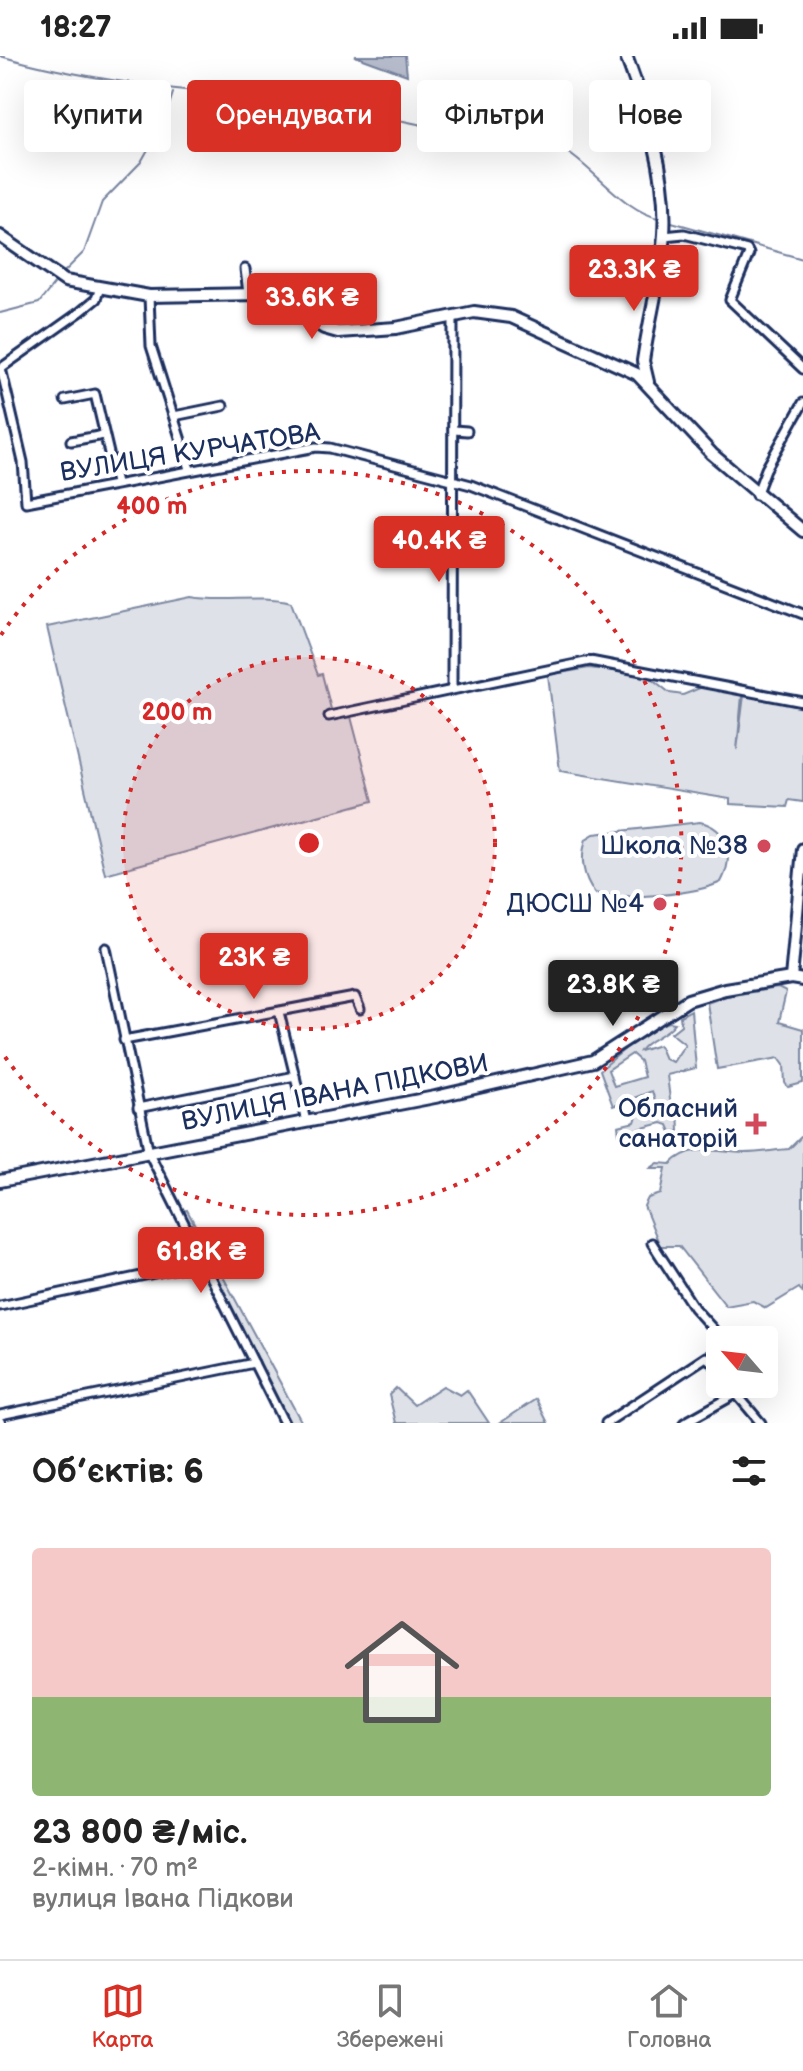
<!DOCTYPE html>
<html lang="uk">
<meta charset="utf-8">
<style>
:root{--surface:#fff;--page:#f6f6f6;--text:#222;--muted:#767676;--line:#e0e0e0;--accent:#d93025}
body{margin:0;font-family:"Balsamiq Sans",sans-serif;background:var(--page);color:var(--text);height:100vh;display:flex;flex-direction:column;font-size:30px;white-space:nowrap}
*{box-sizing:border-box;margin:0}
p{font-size:26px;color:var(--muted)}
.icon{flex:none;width:44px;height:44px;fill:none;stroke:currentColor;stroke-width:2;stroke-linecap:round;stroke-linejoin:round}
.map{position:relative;height:1367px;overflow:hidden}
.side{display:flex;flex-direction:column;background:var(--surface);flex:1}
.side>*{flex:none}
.banner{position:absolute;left:24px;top:24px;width:756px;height:72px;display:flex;gap:16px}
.needle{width:52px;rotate:298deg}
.buttons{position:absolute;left:706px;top:1270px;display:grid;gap:16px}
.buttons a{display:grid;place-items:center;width:72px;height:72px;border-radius:8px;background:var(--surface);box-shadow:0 8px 32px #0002;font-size:40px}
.price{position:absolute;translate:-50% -68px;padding:0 18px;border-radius:8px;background:var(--accent);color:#fff;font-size:26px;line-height:52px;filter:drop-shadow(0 2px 4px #0008)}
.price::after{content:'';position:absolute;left:50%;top:48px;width:24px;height:18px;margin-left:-12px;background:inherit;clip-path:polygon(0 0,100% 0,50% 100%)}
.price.selected{background:#222;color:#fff}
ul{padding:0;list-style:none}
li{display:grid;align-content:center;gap:16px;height:424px;padding:0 32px}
li span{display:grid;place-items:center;height:248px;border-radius:8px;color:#555}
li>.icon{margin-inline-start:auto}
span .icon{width:144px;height:144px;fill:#fffc;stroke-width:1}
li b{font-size:34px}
h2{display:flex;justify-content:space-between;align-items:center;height:96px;padding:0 32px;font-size:34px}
.chip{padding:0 28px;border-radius:8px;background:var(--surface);box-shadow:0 8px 32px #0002;font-size:28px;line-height:72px}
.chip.selected{background:var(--accent);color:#fff}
.status{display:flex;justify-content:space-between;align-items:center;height:56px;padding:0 40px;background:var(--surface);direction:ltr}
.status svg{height:22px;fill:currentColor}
.dock{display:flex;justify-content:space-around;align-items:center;height:112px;border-top:2px solid var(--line);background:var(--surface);font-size:22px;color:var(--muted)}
.dock a{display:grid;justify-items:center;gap:4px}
.dock .selected{color:var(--accent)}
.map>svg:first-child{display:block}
.green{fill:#dee1e7;stroke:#7c88a2;stroke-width:2;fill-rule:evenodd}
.water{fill:#b5bbca;stroke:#77839f;stroke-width:2}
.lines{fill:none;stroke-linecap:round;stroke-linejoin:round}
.stream{stroke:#77839f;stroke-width:2}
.street-casing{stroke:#1b2f5e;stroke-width:13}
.secondary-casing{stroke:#1b2f5e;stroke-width:16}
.street{stroke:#fff;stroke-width:7}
.secondary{stroke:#fff;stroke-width:10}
.ring{fill:none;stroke:#d62828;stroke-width:4;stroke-dasharray:4 8}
.poi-dot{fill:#d1495b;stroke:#fff;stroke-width:3}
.labels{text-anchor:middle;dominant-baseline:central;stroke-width:8;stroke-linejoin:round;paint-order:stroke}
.street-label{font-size:26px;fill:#1b2f5e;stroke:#fff}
.poi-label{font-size:26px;fill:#1b2f5e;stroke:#fff;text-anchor:end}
.centre{fill:#d62828;stroke:#fff;stroke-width:4}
.ring-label{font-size:24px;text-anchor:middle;font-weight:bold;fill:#d62828;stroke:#fff;stroke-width:8;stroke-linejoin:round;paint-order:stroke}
</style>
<div class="status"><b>18:27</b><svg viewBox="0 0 49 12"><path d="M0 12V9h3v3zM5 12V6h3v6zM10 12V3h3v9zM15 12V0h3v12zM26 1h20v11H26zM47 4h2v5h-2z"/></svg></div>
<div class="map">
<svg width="803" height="1367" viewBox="0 0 803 1367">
<rect width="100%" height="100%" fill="#fff"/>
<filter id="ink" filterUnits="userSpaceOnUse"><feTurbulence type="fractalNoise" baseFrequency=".0125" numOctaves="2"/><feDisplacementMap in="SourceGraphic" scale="16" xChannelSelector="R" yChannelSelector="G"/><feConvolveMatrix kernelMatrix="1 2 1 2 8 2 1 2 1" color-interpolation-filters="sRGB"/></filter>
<g filter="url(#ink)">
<g class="green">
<path d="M192,541C225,547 258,538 291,546L318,619L322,618L333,661L350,657L373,745L105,818L47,571Z"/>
<polygon points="589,612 647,619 670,637 683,639 702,631 742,639 737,694 744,639 803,650 803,746 789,744 787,751 730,748 730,743 560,715 548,619"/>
<path d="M700,766C729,772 734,802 721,826C695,839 623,844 595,837C583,821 580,802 586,783L594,778Z"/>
<polygon points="778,932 786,936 779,966 803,973 803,1027 788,1031 785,1027 784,1009 779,1002 717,1013 707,947 726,940"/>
<path d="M691,954L696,1012L667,1019L671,1052H678L679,1075L671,1076L668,1069L662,1067L619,1078L618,1070L635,1066L639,1054L656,1048L652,1035L613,1050L600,1014L645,976L669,966L675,967C666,980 647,983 640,995L659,989L665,1003L673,1006L685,988L671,977L681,969L680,960ZM632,998L640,1005L644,1021L614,1030L608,1014Z"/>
<path d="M803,1079V1237L799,1232L766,1252L753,1245L726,1250L679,1190H660L644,1150L648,1142L661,1138L666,1112H651L658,1107L671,1108C692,1086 719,1097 744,1097C759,1097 775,1094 789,1093Z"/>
<polygon points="187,1154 302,1367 288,1367 180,1156"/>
<polygon points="443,1330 460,1339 467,1334 489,1367 396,1367 389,1339 396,1332 414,1349"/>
<polygon points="536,1343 548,1367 500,1367"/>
</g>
<polygon class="water" points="355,0 405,0 407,19"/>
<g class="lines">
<g class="stream">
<path d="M0,0C117,33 236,37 355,55C383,60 410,67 438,72C473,77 508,73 541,83C588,98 614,152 661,163"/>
<polyline points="668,165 803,203"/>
<polyline points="62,218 84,196 102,146 141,106 164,65 173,37"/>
<polyline points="0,257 39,247 58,223"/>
</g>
<defs>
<g id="street">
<polyline points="664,180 684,178 747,194 749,198 730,244 803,313"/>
<polyline points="245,213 248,237"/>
<polyline points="100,232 96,243 80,256 1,312 23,406 26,446 316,391 330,392 471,429 803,558"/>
<polyline points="149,240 151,290 190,413"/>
<polyline points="65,344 95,338 116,427"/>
<polyline points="174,360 223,350"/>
<polyline points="454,374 467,375"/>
<polyline points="71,385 104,379"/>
<polyline points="756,439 766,413 803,347"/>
<polyline points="452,633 453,259"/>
<polyline points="329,660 590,605 803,646"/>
<polyline points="106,892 149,1097 284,1367"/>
<polyline points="279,956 306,1065"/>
<polyline points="124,984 355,941 360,953"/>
<polyline points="138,1052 295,1020"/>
<polyline points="652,1187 694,1252 713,1273 718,1312"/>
<polyline points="0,1250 202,1207"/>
<polyline points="728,1328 761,1367"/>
<polyline points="0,1359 254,1307"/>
<polyline points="0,1365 1,1367"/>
<polyline points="606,1367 706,1301 716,1310"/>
<polyline points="684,1367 734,1339"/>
</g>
<g id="secondary">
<path d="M626,0C647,56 668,118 664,178C661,221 649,263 643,305L648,326"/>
<polyline points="0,180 65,225 149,240 260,238 279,244 324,272 338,276 396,272 474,256 511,261 637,318 712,398 803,475"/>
<polyline points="791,922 803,793"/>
<polyline points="0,1125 435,1041 593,1005 688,944 725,933 791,922 803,924"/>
</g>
</defs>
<use href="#street" class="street-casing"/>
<use href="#secondary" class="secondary-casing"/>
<use href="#street" class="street"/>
<use href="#secondary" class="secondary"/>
</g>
</g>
<circle cx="309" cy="787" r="186" fill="#d62828" fill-opacity=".12"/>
<g class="ring">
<circle cx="309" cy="787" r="186"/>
<path d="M1 579A372 372 0 1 1 1 995"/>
</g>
<g class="poi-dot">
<circle cx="764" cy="790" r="8"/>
<circle cx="660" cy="848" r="8"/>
<path d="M752 1056h8v8h8v8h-8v8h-8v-8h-8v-8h8z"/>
</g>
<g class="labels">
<g class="street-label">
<text transform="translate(190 397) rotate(-9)">ВУЛИЦЯ КУРЧАТОВА</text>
<text transform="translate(335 1037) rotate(-11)">ВУЛИЦЯ ІВАНА ПІДКОВИ</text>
</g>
<g class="poi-label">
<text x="748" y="790">Школа №38</text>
<text x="644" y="848">ДЮСШ №4</text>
<text x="738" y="1053">Обласний<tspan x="738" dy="30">санаторій</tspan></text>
</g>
</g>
<circle cx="309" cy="787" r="12" class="centre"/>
<g class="ring-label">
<text x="152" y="458">400 m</text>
<text x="177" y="664">200 m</text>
</g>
</svg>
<div class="buttons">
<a><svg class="needle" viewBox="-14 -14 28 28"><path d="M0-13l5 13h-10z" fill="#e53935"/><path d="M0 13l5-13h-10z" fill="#767676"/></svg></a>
</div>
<b class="price" style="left:634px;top:257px">23.3K ₴</b>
<b class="price" style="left:312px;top:285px">33.6K ₴</b>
<b class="price" style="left:439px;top:528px">40.4K ₴</b>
<b class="price" style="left:254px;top:945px">23K ₴</b>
<b class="price selected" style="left:613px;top:972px">23.8K ₴</b>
<b class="price" style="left:201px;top:1239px">61.8K ₴</b>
<div class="banner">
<a class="chip">Купити</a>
<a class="chip selected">Орендувати</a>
<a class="chip">Фільтри</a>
<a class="chip">Нове</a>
</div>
</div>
<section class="side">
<h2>Об’єктів: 6<svg class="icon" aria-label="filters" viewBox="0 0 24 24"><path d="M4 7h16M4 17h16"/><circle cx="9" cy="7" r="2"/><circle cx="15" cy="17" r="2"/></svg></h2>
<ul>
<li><span style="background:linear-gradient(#f6c9c9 60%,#8fb573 0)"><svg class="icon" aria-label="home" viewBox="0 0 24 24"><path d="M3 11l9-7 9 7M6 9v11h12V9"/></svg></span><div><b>23 800 ₴/міс.</b><p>2-кімн. · 70 m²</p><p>вулиця Івана Підкови</p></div></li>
</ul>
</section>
<nav class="dock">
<a class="selected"><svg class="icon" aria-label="map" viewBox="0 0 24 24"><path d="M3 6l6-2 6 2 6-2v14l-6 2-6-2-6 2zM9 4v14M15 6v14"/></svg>Карта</a>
<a><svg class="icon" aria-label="saved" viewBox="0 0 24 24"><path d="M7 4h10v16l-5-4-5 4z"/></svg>Збережені</a>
<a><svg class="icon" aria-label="home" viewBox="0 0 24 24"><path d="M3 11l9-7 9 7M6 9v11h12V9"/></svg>Головна</a>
</nav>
